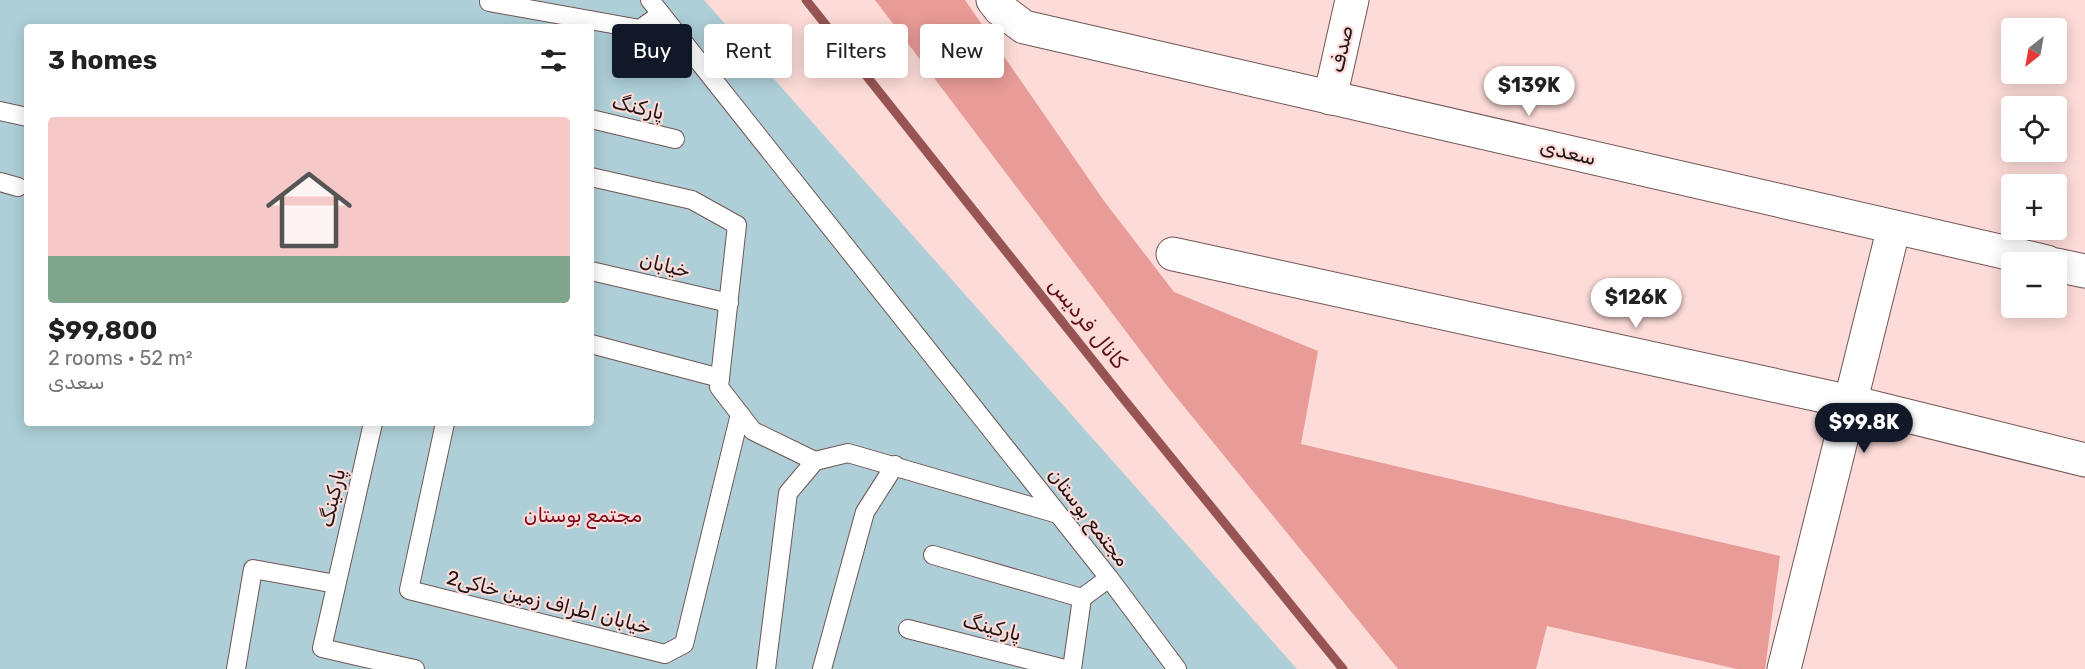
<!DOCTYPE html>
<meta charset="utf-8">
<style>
:root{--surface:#fff;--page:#f6f6f6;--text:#222;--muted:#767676;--accent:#111827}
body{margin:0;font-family:Rubik,"Noto Naskh Arabic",sans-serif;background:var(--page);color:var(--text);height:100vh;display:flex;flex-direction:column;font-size:22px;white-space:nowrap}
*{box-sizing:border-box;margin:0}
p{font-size:20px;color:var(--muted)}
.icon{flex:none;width:33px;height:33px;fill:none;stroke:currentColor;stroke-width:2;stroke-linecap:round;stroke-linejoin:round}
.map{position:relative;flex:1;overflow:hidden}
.panel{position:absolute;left:24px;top:24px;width:570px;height:402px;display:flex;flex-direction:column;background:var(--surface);border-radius:6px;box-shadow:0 3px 15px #0003}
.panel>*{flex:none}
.top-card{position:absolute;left:612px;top:24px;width:570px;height:54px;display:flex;gap:12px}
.needle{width:39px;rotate:211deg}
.controls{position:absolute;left:2001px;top:18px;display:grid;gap:12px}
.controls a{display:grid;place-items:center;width:66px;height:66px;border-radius:6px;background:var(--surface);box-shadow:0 3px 15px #0003;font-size:30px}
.price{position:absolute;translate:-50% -51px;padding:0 14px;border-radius:21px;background:#fff;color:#222;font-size:20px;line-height:39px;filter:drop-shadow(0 2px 3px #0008)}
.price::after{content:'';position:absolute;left:50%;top:36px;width:18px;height:14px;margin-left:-9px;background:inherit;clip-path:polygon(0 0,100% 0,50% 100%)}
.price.active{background:var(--accent);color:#fff}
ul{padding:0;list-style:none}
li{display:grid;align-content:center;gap:12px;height:318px;padding:0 24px}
li span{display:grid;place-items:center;height:186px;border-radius:6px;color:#555}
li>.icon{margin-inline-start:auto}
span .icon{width:108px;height:108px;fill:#fffc;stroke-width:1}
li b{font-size:26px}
h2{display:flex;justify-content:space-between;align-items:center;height:72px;padding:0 24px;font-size:26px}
.chip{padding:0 21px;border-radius:6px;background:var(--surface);box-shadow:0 3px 15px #0003;font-size:21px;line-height:54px}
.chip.active{background:var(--accent);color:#fff}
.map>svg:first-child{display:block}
.green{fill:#e89b97}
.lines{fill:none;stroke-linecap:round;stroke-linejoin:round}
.stream{stroke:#975452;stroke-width:9}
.building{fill:#aecfd8;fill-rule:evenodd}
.lane-casing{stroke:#705553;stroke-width:20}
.street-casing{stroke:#705553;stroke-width:35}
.lane{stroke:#fff;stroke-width:18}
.street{stroke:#fff;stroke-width:33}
.labels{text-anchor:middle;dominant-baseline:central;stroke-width:4.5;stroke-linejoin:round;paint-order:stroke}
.street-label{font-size:20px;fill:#201414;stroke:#fcdbd8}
.park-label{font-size:20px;fill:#7d0919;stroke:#fcdbd8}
.water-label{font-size:21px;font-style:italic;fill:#610d15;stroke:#fcdbd8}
</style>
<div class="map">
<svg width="2085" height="669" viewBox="0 0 2085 669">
<rect width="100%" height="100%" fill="#fcdbd8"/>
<polygon class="green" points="875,0 965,0 1104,201 1174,292 1318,351 1301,444 1780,556 1765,669 1737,669 1547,626 1536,669 1398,669 1168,387"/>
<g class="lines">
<polyline class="stream" points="806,0 1122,397 1343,669"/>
</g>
<path class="building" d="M0,0H704L1297,669H0ZM27,27H591V423H27Z"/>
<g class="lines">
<defs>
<g id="lane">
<polyline points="650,0 1109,578 1177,669"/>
<polyline points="489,2 640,29 661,14"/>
<polyline points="0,111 27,117"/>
<polyline points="591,119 675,139"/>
<polyline points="591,177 692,200 737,225 719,387 753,431 815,461"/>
<polyline points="0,182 18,187"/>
<polyline points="591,271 729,303"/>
<polyline points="591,344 720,378"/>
<polyline points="373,423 322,648 396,665"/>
<polyline points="445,423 409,590 665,654 684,644 740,414"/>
<polyline points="933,555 1082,598 1109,578"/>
<polyline points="908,629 1065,669"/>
<polyline points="236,669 253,569 336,584"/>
<polyline points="393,669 396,665 415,669"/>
<polyline points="766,669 788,493 815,461 848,453 1058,514"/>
<polyline points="822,669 865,512 895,465"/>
<polyline points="1072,669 1082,598"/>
</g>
<g id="street">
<polyline points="993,0 1000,9 1024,27 2047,262"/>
<polyline points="1330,98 1352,0"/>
<polyline points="1173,254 1851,402 2085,460"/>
<polyline points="2056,265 2085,271"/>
<polyline points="1784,669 1894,227"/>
</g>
</defs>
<use href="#lane" class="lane-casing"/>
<use href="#street" class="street-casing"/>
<use href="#lane" class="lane"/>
<use href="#street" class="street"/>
</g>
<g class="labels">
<g class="street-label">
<text transform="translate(1341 49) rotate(-77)">صدف</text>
<text transform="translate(638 107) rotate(13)">پارکنگ</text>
<text transform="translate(1568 152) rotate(13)">سعدی</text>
<text transform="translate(665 265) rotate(13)">خیابان</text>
<text transform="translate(332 498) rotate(-77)">پارکینگ</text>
<text transform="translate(1089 517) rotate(52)">مجتمع بوستان</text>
<text transform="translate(549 602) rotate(14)">خیابان اطراف زمین خاکی2</text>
<text transform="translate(992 627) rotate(14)">پارکینگ</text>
</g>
<g class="park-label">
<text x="583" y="515">مجتمع بوستان</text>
</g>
<g class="water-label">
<text transform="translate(1088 323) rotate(51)">کانال فردیس</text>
</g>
</g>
</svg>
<div class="controls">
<a><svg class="needle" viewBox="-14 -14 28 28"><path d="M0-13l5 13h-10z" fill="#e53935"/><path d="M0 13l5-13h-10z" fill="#767676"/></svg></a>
<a><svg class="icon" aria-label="locate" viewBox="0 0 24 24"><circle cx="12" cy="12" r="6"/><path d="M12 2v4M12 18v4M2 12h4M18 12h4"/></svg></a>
<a>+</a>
<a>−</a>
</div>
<b class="price" style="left:1529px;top:117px">$139K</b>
<b class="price" style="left:1636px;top:329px">$126K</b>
<b class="price active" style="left:1864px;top:454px">$99.8K</b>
<div class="top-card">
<a class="chip active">Buy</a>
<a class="chip">Rent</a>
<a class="chip">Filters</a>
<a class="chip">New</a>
</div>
<section class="panel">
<h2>3 homes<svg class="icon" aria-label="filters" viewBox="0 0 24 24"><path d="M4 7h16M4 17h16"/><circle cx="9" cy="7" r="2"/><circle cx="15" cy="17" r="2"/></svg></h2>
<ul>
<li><span style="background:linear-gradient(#f6c9c9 75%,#7fa58c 0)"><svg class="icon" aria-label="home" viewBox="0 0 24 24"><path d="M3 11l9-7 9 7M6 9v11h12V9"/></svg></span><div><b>$99,800</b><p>2 rooms · 52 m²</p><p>سعدی</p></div></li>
</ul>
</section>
</div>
